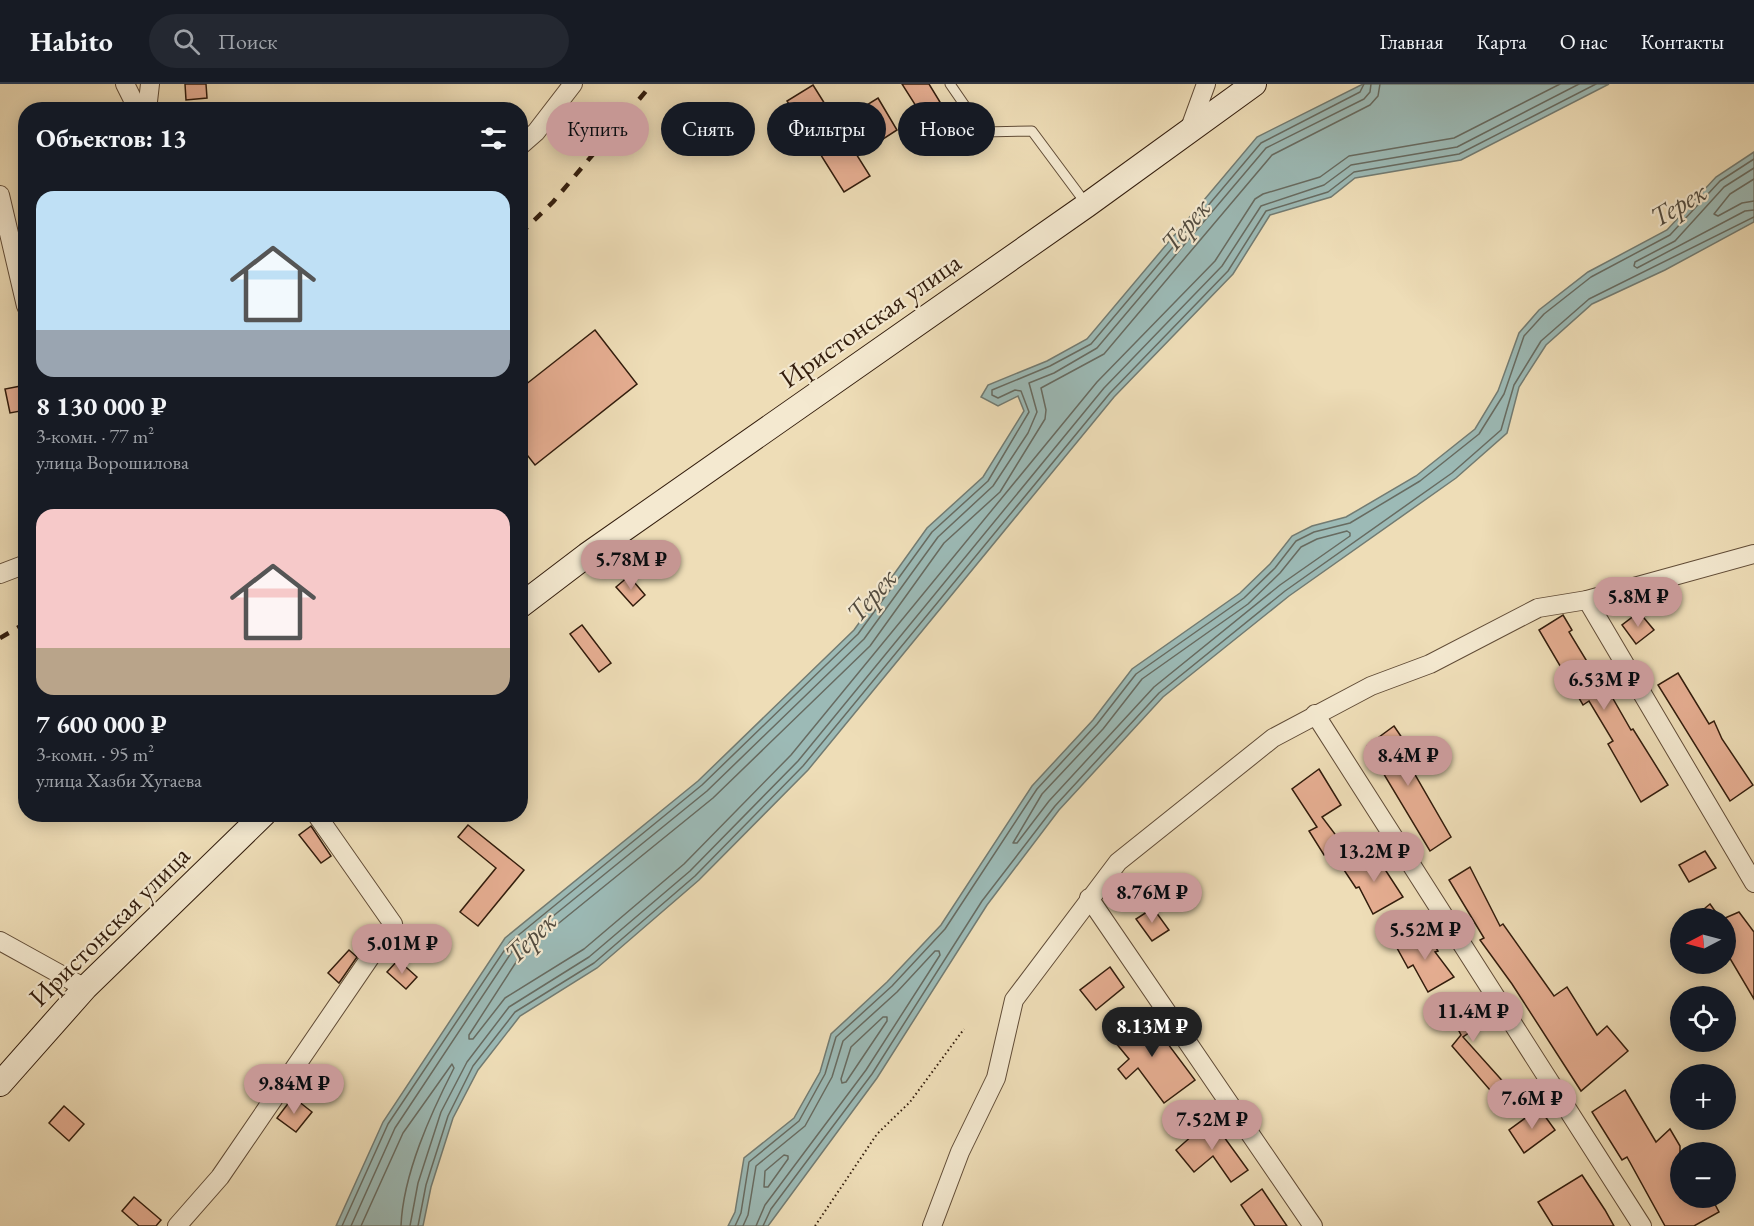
<!DOCTYPE html>
<html lang="ru">
<meta charset="utf-8">
<style>
:root{--surface:#171b24;--page:#242831;--text:#f1f3f6;--muted:#9ea1a6;--line:#363941;--accent:#c59692}
body{margin:0;font-family:"EB Garamond",serif;background:var(--page);color:var(--text);height:100vh;display:flex;flex-direction:column;font-size:22px;white-space:nowrap}
*{box-sizing:border-box;margin:0}
p{font-size:20px;color:var(--muted)}
.icon{flex:none;width:33px;height:33px;fill:none;stroke:currentColor;stroke-width:2;stroke-linecap:round;stroke-linejoin:round}
.map{position:relative;flex:1;overflow:hidden}
.details{position:absolute;left:18px;top:18px;width:510px;height:720px;display:flex;flex-direction:column;background:var(--surface);border-radius:24px;box-shadow:0 3px 15px #0003}
.details>*{flex:none}
.top-card{position:absolute;left:546px;top:18px;width:570px;height:54px;display:flex;gap:12px}
.needle{width:39px;rotate:264deg}
.buttons{position:absolute;left:1670px;top:824px;display:grid;gap:12px}
.buttons a{display:grid;place-items:center;width:66px;height:66px;border-radius:50%;background:var(--surface);box-shadow:0 3px 15px #0003;font-size:30px}
.price{position:absolute;translate:-50% -51px;padding:0 14px;border-radius:21px;background:var(--accent);color:#111;font-size:20px;line-height:39px;filter:drop-shadow(0 2px 3px #0008)}
.price::after{content:'';position:absolute;left:50%;top:36px;width:18px;height:14px;margin-left:-9px;background:inherit;clip-path:polygon(0 0,100% 0,50% 100%)}
.price.current{background:#222;color:#fff}
ul{padding:0;list-style:none}
li{display:grid;align-content:center;gap:12px;height:318px;padding:0 18px}
li span{display:grid;place-items:center;height:186px;border-radius:18px;color:#555}
li>.icon{margin-inline-start:auto}
span .icon{width:108px;height:108px;fill:#fffc;stroke-width:1}
li b{font-size:26px}
h2{display:flex;justify-content:space-between;align-items:center;height:72px;padding:0 18px;font-size:26px}
.chip{padding:0 21px;border-radius:27px;background:var(--surface);box-shadow:0 3px 15px #0003;font-size:21px;line-height:54px}
.chip.current{background:var(--accent);color:#111}
header{display:flex;align-items:center;gap:36px;box-sizing:border-box;height:84px;padding:0 30px;background:var(--surface);border-bottom:2px solid var(--line)}
header strong{font-size:28px}
nav{display:flex;gap:33px;margin-inline-start:auto;font-size:21px}
.search{width:420px;height:54px;background:var(--page);display:flex;align-items:center;gap:15px;box-sizing:border-box;padding:0 21px;border-radius:33px;color:var(--muted);font-size:22px}
.map>svg:first-child{display:block}
.water{fill:#9cbab6;stroke:#727b72;stroke-width:1.5}
.lines{fill:none;stroke-linecap:round;stroke-linejoin:round}
.shore{stroke:#676b61;stroke-width:1.5}
.building{fill:#e6ae92;stroke:#321c0c;stroke-width:1.5}
.lane-casing{stroke:#614c37;stroke-width:11}
.street-casing{stroke:#614c37;stroke-width:20}
.secondary-casing{stroke:#321c0c;stroke-width:26}
.path{stroke:#321c0c;stroke-width:2;stroke-dasharray:1.5 3;stroke-linecap:butt}
.lane{stroke:#f4e9d0;stroke-width:9}
.street{stroke:#f4e9d0;stroke-width:18}
.secondary{stroke:#f4e9d0;stroke-width:24}
.rail{stroke:#321c0c;stroke-width:4.5;stroke-dasharray:10 10;stroke-linecap:butt}
.labels{text-anchor:middle;dominant-baseline:central;stroke-width:4.5;stroke-linejoin:round;paint-order:stroke}
.street-label{font-size:27px;fill:#321c0c;stroke:#f4e9d0}
.water-label{font-size:28px;font-style:italic;fill:#524b3f;stroke:#f4e9d0}
</style>
<header>
<strong>Habito</strong>
<div class="search"><svg class="icon" aria-label="search" viewBox="0 0 24 24"><circle cx="10" cy="10" r="6"/><path d="M15 15l6 6"/></svg>Поиск</div>
<nav><a>Главная</a><a>Карта</a><a>О нас</a><a>Контакты</a></nav>
</header>
<div class="map">
<svg width="1754" height="1142" viewBox="0 0 1754 1142">
<rect width="100%" height="100%" fill="#eeddb7"/>
<filter id="stains"><feTurbulence type="fractalNoise" baseFrequency=".00333" numOctaves="4"/><feColorMatrix values="0 0 0 0 .2 0 0 0 0 .09 0 0 0 0 .02 0 0 0 .5 -.17"/></filter>
<radialGradient id="worn" r=".72"><stop offset=".6" stop-color="#630" stop-opacity="0"/><stop offset="1" stop-color="#630" stop-opacity=".3"/></radialGradient>
<g class="water">
<polygon points="1363,0 1609,0 1461,76 1355,94 1331,113 1270,131 1233,190 1114,313 808,686 699,796 597,884 520,932 478,986 453,1034 431,1103 423,1142 336,1142 383,1038 505,854 698,697 854,546 927,444 983,393 1024,327 1018,312 998,322 981,313 988,301 1047,277 1087,255 1257,53"/>
<polygon points="1754,68 1754,138 1665,186 1592,220 1546,261 1519,303 1507,349 1456,394 1289,512 1163,613 1059,726 987,821 877,994 768,1142 728,1142 735,1128 744,1074 794,1034 820,988 831,950 887,898 941,841 1032,702 1093,636 1132,585 1240,509 1270,480 1292,452 1312,442 1346,433 1416,392 1475,345 1498,307 1519,249 1539,226 1588,188 1667,146 1716,93"/>
</g>
<g class="lines">
<g class="shore">
<polyline points="1380,0 1378,12 1370,21 1272,71 1104,270 1041,304 1046,326 1045,335 1000,408 944,459 870,562 713,714 522,869 469,951 469,955 473,955 505,914 584,865 684,780 791,671 1097,298 1215,177 1255,115 1263,110 1320,93 1349,72 1454,54 1560,0"/>
<polyline points="1754,84 1724,103 1675,157 1635,178 1634,182 1637,184 1745,127 1754,126"/>
<polyline points="1754,95 1730,110 1714,130 1718,132 1742,119 1754,117"/>
<polygon points="1347,447 1350,449 1350,452 1280,501 1154,603 1049,717 1017,759 1013,759 1042,710 1103,645 1142,595 1248,520 1280,489 1301,463 1317,455"/>
<polygon points="883,933 887,933 887,937 846,998 842,999 841,995 851,963"/>
<polygon points="784,1071 788,1072 788,1075 768,1103 764,1103 765,1087"/>
<polyline points="342,1142 388,1040 510,858 702,701 858,550 932,448 988,397 1029,328 1021,307 1015,306 998,314 992,311 992,306 1050,282 1091,260 1261,59 1360,8 1364,0"/>
<polyline points="351,1142 395,1044 515,863 707,707 864,555 938,453 993,402 1028,349 1037,328 1029,299 1054,289 1097,264 1266,64 1364,15 1370,8 1371,0"/>
<path d="M361,1142L403,1049L452,980L454,984C431,1029 403,1090 401,1142"/>
<polyline points="410,1142 418,1099 441,1028 467,978 509,923 589,873 690,787 798,677 1104,304 1222,182 1261,122 1324,101 1351,81 1457,63 1579,0"/>
<polyline points="418,1142 426,1101 448,1032 473,982 515,928 594,879 695,792 803,682 1110,309 1228,187 1266,127 1328,108 1354,88 1459,70 1596,0"/>
<polyline points="735,1142 741,1129 749,1078 799,1037 825,990 836,953 892,902 945,845 1037,705 1097,640 1136,590 1244,514 1275,484 1296,457 1314,448 1350,439 1420,397 1479,350 1504,310 1524,252 1544,230 1591,193 1670,151 1720,97 1754,75"/>
<polyline points="743,1142 748,1131 756,1082 805,1042 832,993 843,957 897,908 935,867 939,867 940,871 866,986 765,1121 756,1142"/>
<polyline points="763,1142 771,1125 872,990 982,817 1055,722 1159,609 1285,507 1452,389 1501,346 1514,301 1541,257 1589,215 1754,133"/>
</g>
</g>
<g class="building">
<polygon points="185,0 206,0 207,14 186,16"/>
<polygon points="902,0 929,0 940,18 921,30"/>
<polygon points="813,1 870,92 844,108 787,17"/>
<polygon points="878,14 897,46 877,59 857,27"/>
<polygon points="595,246 637,300 535,381 520,362 520,305"/>
<polygon points="26,301 26,326 10,329 5,305"/>
<polygon points="629,492 645,511 633,522 616,503"/>
<polygon points="1639,528 1654,546 1636,560 1622,541"/>
<polygon points="1563,531 1572,546 1569,548 1597,594 1600,592 1631,646 1633,645 1668,701 1641,718 1608,660 1613,657 1589,617 1583,621 1539,546"/>
<polygon points="582,541 611,579 599,588 570,550"/>
<polygon points="1678,589 1709,640 1714,637 1722,655 1753,701 1730,717 1658,601"/>
<polygon points="1394,642 1413,670 1406,675 1451,753 1430,767 1367,662"/>
<polygon points="1319,685 1341,721 1322,733 1341,758 1324,771 1309,747 1317,743 1292,705"/>
<polygon points="468,741 524,786 478,842 460,828 496,784 458,753"/>
<polygon points="311,742 331,772 321,779 299,751"/>
<polygon points="1373,767 1403,813 1373,830 1359,803 1356,804 1344,786"/>
<polygon points="1705,767 1716,784 1689,798 1679,781"/>
<polygon points="1470,783 1500,842 1503,840 1554,912 1567,903 1597,951 1607,942 1628,967 1581,1007 1512,900 1480,856 1484,854 1449,796"/>
<polygon points="1710,820 1720,834 1693,834"/>
<polygon points="1153,824 1169,846 1152,857 1136,835"/>
<polygon points="1739,828 1754,848 1754,915 1725,866 1725,834"/>
<polygon points="1425,846 1438,867 1435,868 1454,893 1428,908 1413,881 1408,884 1397,864"/>
<polygon points="349,866 357,873 339,899 328,889"/>
<polygon points="398,876 417,893 406,905 387,888"/>
<polygon points="1110,883 1124,903 1096,926 1080,906"/>
<polygon points="1468,911 1485,938 1463,953 1507,1002 1496,1013 1452,962 1461,951 1446,922"/>
<polygon points="1144,928 1195,996 1164,1019 1138,984 1126,995 1118,985 1129,975 1110,952"/>
<polygon points="1625,1006 1656,1058 1670,1045 1680,1062 1680,1113 1711,1113 1719,1128 1694,1142 1665,1142 1627,1073 1622,1076 1592,1028"/>
<polygon points="293,1013 312,1028 296,1048 277,1034"/>
<polygon points="64,1022 84,1040 69,1057 49,1039"/>
<polygon points="1539,1024 1555,1046 1524,1069 1509,1046"/>
<polygon points="1211,1035 1248,1086 1231,1098 1213,1072 1194,1088 1176,1066"/>
<polygon points="1582,1091 1605,1126 1614,1142 1553,1142 1538,1118"/>
<polygon points="1262,1105 1287,1142 1255,1142 1241,1121"/>
<polygon points="134,1113 161,1136 156,1142 139,1142 122,1127"/>
</g>
<g class="lines">
<defs>
<polyline id="lane" points="950,0 983,48 1032,47 1087,121"/>
<g id="street">
<polyline points="125,0 138,26"/>
<polyline points="147,26 150,0"/>
<polyline points="1190,44 1206,0"/>
<polyline points="520,62 536,48 573,0"/>
<polyline points="0,111 26,222"/>
<polyline points="0,490 26,480"/>
<polyline points="1587,516 1754,799"/>
<polyline points="1315,630 1642,1142"/>
<polyline points="1089,814 1313,1142"/>
<polyline points="0,857 85,904"/>
<polyline points="177,1142 220,1093 393,840 316,730"/>
<polyline points="932,1142 960,1068 996,994 1014,916 1118,778 1273,654 1371,602 1430,580 1538,524 1587,516 1754,470"/>
</g>
<g id="secondary">
<polyline points="520,522 587,471 1087,121 1254,0"/>
<polyline points="0,1000 85,904 264,730"/>
</g>
</defs>
<use href="#lane" class="lane-casing"/>
<use href="#street" class="street-casing"/>
<use href="#secondary" class="secondary-casing"/>
<polyline class="path" points="815,1142 877,1050 910,1018 964,945"/>
<use href="#lane" class="lane"/>
<use href="#street" class="street"/>
<use href="#secondary" class="secondary"/>
<g class="rail">
<polyline points="520,150 553,118 652,0"/>
<polyline points="0,554 26,539"/>
</g>
</g>
<g class="labels">
<g class="street-label">
<text transform="translate(870 236) rotate(-35)">Иристонская улица</text>
<text transform="translate(109 842) rotate(-45)">Иристонская улица</text>
</g>
<g class="water-label">
<text transform="translate(1678 120) rotate(-31)">Терек</text>
<text transform="translate(1185 141) rotate(-50)">Терек</text>
<text transform="translate(871 511) rotate(-49)">Терек</text>
<text transform="translate(530 853) rotate(-45)">Терек</text>
</g>
</g>
<rect width="100%" height="100%" filter="url(#stains)"/>
<rect width="100%" height="100%" fill="url(#worn)"/>
</svg>
<div class="buttons">
<a><svg class="needle" viewBox="-14 -14 28 28"><path d="M0-13l5 13h-10z" fill="#e53935"/><path d="M0 13l5-13h-10z" fill="#9ea1a6"/></svg></a>
<a><svg class="icon" aria-label="locate" viewBox="0 0 24 24"><circle cx="12" cy="12" r="6"/><path d="M12 2v4M12 18v4M2 12h4M18 12h4"/></svg></a>
<a>+</a>
<a>−</a>
</div>
<b class="price" style="left:631px;top:507px">5.78M ₽</b>
<b class="price" style="left:1638px;top:544px">5.8M ₽</b>
<b class="price" style="left:1604px;top:627px">6.53M ₽</b>
<b class="price" style="left:1408px;top:703px">8.4M ₽</b>
<b class="price" style="left:1374px;top:799px">13.2M ₽</b>
<b class="price" style="left:1152px;top:840px">8.76M ₽</b>
<b class="price" style="left:1425px;top:877px">5.52M ₽</b>
<b class="price" style="left:402px;top:891px">5.01M ₽</b>
<b class="price" style="left:1473px;top:959px">11.4M ₽</b>
<b class="price current" style="left:1152px;top:974px">8.13M ₽</b>
<b class="price" style="left:294px;top:1031px">9.84M ₽</b>
<b class="price" style="left:1532px;top:1046px">7.6M ₽</b>
<b class="price" style="left:1212px;top:1067px">7.52M ₽</b>
<div class="top-card">
<a class="chip current">Купить</a>
<a class="chip">Снять</a>
<a class="chip">Фильтры</a>
<a class="chip">Новое</a>
</div>
<section class="details">
<h2>Объектов: 13<svg class="icon" aria-label="filters" viewBox="0 0 24 24"><path d="M4 7h16M4 17h16"/><circle cx="9" cy="7" r="2"/><circle cx="15" cy="17" r="2"/></svg></h2>
<ul>
<li><span style="background:linear-gradient(#bfe0f5 75%,#9aa5b1 0)"><svg class="icon" aria-label="home" viewBox="0 0 24 24"><path d="M3 11l9-7 9 7M6 9v11h12V9"/></svg></span><div><b>8 130 000 ₽</b><p>3-комн. · 77 m²</p><p>улица Ворошилова</p></div></li>
<li><span style="background:linear-gradient(#f6c9c9 75%,#b9a48a 0)"><svg class="icon" aria-label="home" viewBox="0 0 24 24"><path d="M3 11l9-7 9 7M6 9v11h12V9"/></svg></span><div><b>7 600 000 ₽</b><p>3-комн. · 95 m²</p><p>улица Хазби Хугаева</p></div></li>
</ul>
</section>
</div>
